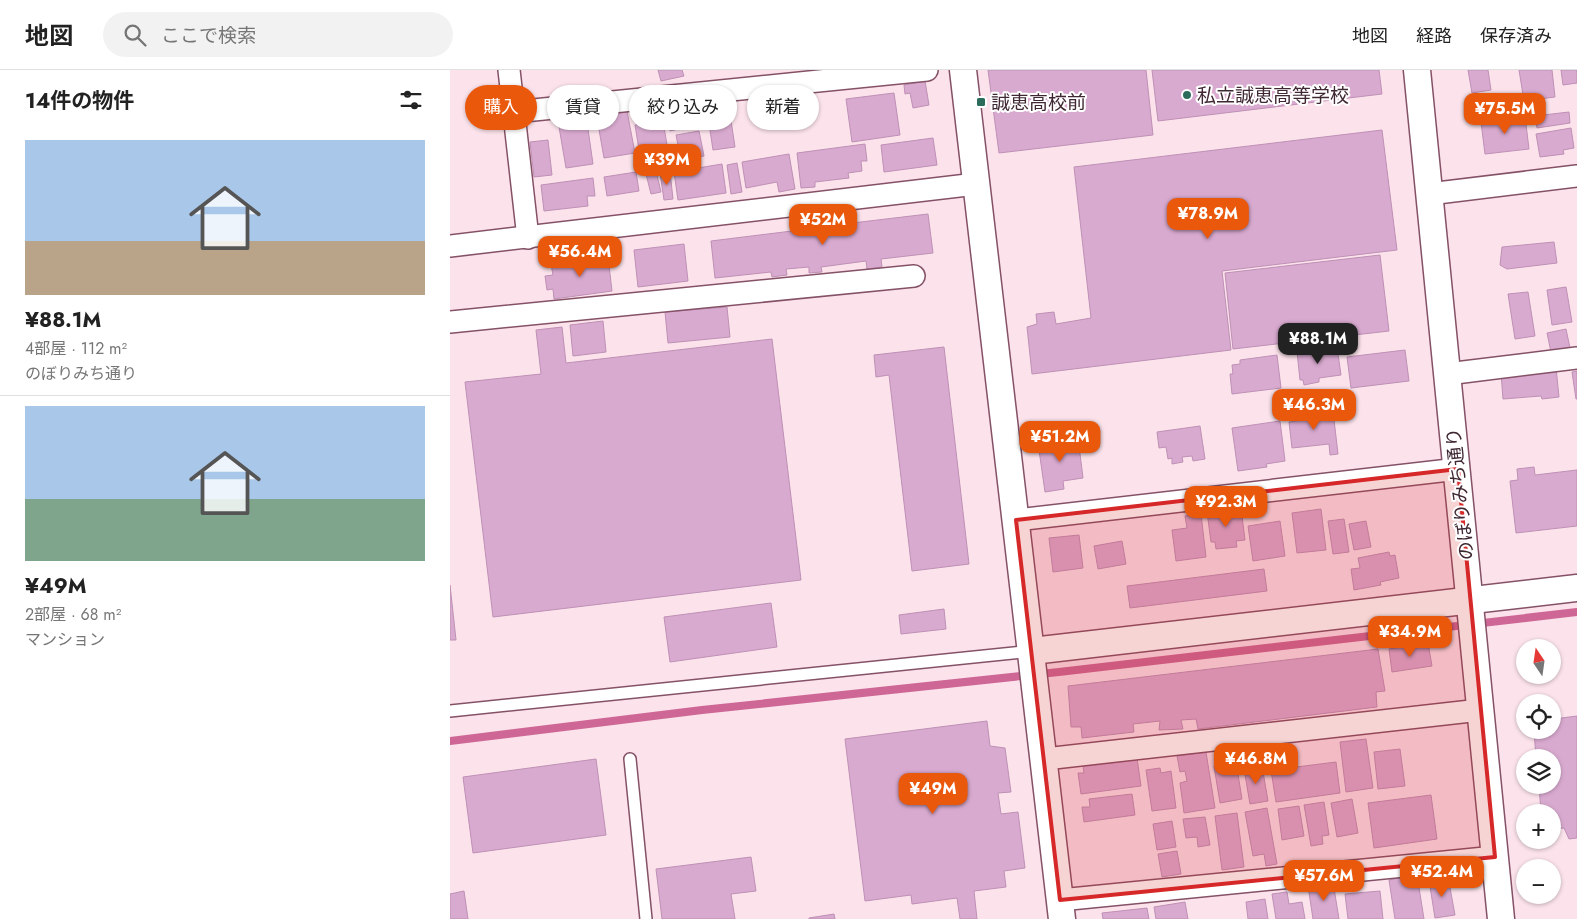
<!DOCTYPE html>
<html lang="ja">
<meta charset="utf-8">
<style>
:root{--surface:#fff;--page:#f2f2f2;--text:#222;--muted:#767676;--line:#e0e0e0;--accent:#ea580c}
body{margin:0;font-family:Jost,"Noto Sans JP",sans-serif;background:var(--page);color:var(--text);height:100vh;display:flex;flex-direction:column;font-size:19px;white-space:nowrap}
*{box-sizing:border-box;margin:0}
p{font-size:16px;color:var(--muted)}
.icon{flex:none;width:28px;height:28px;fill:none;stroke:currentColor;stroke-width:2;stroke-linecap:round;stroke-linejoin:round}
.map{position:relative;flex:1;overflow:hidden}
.drawer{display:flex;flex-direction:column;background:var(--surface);width:450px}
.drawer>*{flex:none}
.hud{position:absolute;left:15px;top:15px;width:475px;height:45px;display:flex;gap:10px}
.needle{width:32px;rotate:347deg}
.tools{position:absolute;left:1066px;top:569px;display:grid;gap:10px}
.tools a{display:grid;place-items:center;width:45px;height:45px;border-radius:50%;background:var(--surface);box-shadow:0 1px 4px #0004;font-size:25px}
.price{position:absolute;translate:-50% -42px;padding:0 11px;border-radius:10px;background:var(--accent);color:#fff;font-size:16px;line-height:32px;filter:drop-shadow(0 1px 2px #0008)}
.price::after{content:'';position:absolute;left:50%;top:30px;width:15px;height:11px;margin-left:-8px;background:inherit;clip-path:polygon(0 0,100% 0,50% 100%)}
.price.on{background:#222;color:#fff}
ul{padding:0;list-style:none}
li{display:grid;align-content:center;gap:10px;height:265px;padding:0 25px}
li+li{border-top:1px solid var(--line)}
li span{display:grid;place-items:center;height:155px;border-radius:0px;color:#555}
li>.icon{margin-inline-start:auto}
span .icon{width:90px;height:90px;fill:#fffc;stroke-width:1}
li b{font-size:21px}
h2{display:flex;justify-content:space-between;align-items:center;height:60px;padding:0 25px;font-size:21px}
.chip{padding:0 18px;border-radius:22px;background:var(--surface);box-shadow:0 1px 4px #0004;font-size:18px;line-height:45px}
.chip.on{background:var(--accent);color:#fff}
header{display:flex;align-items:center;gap:30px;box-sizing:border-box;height:70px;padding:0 25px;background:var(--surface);border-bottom:1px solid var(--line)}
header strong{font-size:24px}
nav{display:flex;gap:28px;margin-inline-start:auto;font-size:18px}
.search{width:350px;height:45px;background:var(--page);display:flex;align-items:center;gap:12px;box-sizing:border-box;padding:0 18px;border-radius:28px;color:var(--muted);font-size:19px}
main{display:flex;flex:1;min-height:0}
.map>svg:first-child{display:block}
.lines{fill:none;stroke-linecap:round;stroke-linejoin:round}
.stream{stroke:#ce6795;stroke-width:8}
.building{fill:#d9aad0;stroke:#be90b5}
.service-casing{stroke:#845166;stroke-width:14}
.minor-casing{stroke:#845166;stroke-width:24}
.tertiary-casing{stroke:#845166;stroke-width:29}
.service{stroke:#fff;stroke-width:11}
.minor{stroke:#fff;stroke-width:21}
.tertiary{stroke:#fff;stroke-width:26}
.marked{fill:#d62828;fill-opacity:0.2;stroke:#d62828;stroke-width:4;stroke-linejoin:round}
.poi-dot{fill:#2b6c5b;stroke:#fff;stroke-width:2}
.labels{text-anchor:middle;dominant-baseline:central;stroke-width:4;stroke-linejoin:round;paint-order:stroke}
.poi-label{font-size:19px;fill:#3f2832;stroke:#fff;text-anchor:start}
.street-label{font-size:19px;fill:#3f2832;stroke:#fff}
</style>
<header>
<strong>地図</strong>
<div class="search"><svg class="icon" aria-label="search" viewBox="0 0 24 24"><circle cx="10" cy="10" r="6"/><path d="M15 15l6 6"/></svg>ここで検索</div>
<nav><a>地図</a><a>経路</a><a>保存済み</a></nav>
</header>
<main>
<section class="drawer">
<h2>14件の物件<svg class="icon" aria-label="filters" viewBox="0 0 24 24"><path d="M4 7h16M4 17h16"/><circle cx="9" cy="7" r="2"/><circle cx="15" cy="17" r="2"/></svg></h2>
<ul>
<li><span style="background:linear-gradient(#a9c7e8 65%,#b9a48a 0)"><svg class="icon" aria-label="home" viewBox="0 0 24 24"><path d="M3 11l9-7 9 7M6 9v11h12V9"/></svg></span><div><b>¥88.1M</b><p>4部屋 · 112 m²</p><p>のぼりみち通り</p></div></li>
<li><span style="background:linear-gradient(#a9c7e8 60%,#7fa58c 0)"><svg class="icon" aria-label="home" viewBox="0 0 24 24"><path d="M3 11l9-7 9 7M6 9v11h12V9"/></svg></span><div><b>¥49M</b><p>2部屋 · 68 m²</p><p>マンション</p></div></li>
</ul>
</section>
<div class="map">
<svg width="1127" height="849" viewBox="0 0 1127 849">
<rect width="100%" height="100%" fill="#fbe2eb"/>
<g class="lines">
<polyline class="stream" points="0,671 252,640 609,602 1127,542"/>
</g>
<g class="building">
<polygon points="208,0 232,0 234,6 211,11"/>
<polygon points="538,0 696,0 703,65 549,83"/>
<polygon points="702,0 929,0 932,24 708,51"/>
<polygon points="1018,0 1038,0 1041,20 1022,23"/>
<polygon points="1069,0 1102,0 1105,27 1074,31"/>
<polygon points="1111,0 1127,0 1127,13 1113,15"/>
<polygon points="475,11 479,35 463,38 460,23 455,24 454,15"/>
<polygon points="444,23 450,65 402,72 396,29"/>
<polygon points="278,31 285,77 263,80 256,34"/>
<polygon points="235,36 238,57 220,61 216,39"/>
<polygon points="177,41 185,83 154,88 148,54 163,50 162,44"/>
<polygon points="1119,42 1120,53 1087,58 1085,46"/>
<polygon points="1075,46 1079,79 1035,84 1031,52"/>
<polygon points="120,49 121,55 137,52 143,94 116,98 108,51"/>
<polygon points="203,52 204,58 214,57 220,93 192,98 185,55"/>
<polygon points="1121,58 1124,78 1113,80 1114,84 1090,87 1086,64"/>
<polygon points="932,60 947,180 772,201 781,280 582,304 577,257 587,254 586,244 604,242 606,254 641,248 624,97"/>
<polygon points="249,61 254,86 231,90 226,65"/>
<polygon points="483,68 487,95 434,102 431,75"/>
<polygon points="98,70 102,105 84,107 80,72"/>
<polygon points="415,74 417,91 411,91 412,101 398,103 399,108 365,112 365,117 351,118 347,83"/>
<polygon points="339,84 345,119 329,122 327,112 296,118 292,92"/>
<polygon points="287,93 292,122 281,124 277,95"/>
<polygon points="272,94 276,123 228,130 224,102"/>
<polygon points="206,101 211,122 201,124 196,104"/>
<polygon points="186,102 189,121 157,126 154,107"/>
<polygon points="220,102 223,129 214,130 210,103"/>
<polygon points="143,108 145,126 137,126 138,136 94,141 91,115"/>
<polygon points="478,144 483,183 431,189 432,197 417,199 416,191 371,197 372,202 359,203 359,197 336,199 337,205 322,207 321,202 265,208 261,171 350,160 350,153 393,149 394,154"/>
<polygon points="1104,172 1107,193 1057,199 1050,195 1052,177"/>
<polygon points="234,174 238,211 188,217 184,180"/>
<polygon points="930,185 939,261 783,279 775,203"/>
<polygon points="158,187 162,221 104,229 103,219 97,220 95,206 103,205 101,194"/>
<polygon points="1116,217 1122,252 1102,255 1097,220"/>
<polygon points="1078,222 1085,266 1065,269 1058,224"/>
<polygon points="277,237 280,267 218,273 215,242"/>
<polygon points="153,251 156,282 123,286 120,255"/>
<polygon points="112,257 116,293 322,269 351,510 43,547 15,312 91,304 86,260"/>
<polygon points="1116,259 1120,278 1101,282 1097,263"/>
<polygon points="494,277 519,494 462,501 439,305 426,307 424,285"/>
<polygon points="887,277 891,305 869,308 869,312 854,315 853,310 850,310 847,282"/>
<polygon points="955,280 959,311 901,318 897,287"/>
<polygon points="827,285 831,318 782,324 780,304 783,304 782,295 790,294 790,290"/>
<polygon points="1106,297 1109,327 1092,329 1091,326 1053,329 1051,303"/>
<polygon points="1127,301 1127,329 1126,329 1122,302"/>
<polygon points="883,341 888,384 880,385 879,374 842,378 839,352 847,351 846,345"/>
<polygon points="830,351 835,391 816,394 817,397 788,401 782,358"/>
<polygon points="750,356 755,389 743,391 742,386 732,387 733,392 722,394 722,388 718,389 716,377 709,378 707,362"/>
<polygon points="628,368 633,408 613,411 614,419 595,422 588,373"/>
<polygon points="1084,397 1085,405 1127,400 1127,456 1066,463 1060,411 1068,410 1067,399"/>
<polygon points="791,438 795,470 786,471 787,477 766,479 765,472 761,472 757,442"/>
<polygon points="871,439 876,480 847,483 842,443"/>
<polygon points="751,444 756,487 726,491 722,460 737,458 735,446"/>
<polygon points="894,449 899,482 883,484 878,451"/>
<polygon points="830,451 835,486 803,491 798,456"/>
<polygon points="916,451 921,477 904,480 899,454"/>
<polygon points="629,465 633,498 603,502 599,468"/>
<polygon points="672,471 676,494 648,499 644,476"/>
<polygon points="939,482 940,486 945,485 949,508 930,512 931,515 904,520 901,499 910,498 908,488"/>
<polygon points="814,499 817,521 680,538 677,516"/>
<polygon points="0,515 6,570 0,570"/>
<polygon points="321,533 327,577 220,592 214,547"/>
<polygon points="494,539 496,559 451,564 449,545"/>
<polygon points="978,573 982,596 942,602 939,579"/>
<polygon points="928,579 935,621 926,622 927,637 748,659 746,649 731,650 733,659 709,660 710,651 683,654 684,662 632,668 631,657 621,657 618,616"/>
<polygon points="1127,646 1127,768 1119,769 1114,758 1102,759 1102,742 1091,742 1089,715 1102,715 1102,688 1086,688 1084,661 1105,659 1104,649"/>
<polygon points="537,651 540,676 555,678 561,722 548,723 551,744 568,742 575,798 554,801 556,817 524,821 527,849 510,849 507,828 462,834 461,825 415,831 395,669"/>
<polygon points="916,669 923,718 896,722 890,672"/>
<polygon points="950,679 955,716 928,719 924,682"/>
<polygon points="756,682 765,738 734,743 730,713 737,711 735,701 730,702 727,686"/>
<polygon points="687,688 691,716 631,724 628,703 634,703 633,696"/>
<polygon points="146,689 156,765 23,783 13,707"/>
<polygon points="845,691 846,697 886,692 890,723 826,732 820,694"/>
<polygon points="786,692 792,729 770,733 764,696"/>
<polygon points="812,696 818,731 800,734 794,699"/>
<polygon points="710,698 711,703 721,701 726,738 702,741 696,700"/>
<polygon points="682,724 685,745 634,752 632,737 640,737 639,729"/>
<polygon points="981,725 987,769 924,778 918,733"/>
<polygon points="902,729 908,763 887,767 881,733"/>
<polygon points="874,732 879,765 872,766 873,774 861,776 854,735"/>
<polygon points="849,736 854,766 832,770 828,739"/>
<polygon points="817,738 827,794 816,796 814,784 803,786 795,742"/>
<polygon points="787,743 794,797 772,800 765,746"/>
<polygon points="755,747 760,775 748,777 747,767 736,768 733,749"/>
<polygon points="722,751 726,777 707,780 703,754"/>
<polygon points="727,781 731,804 712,807 708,784"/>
<polygon points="301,787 306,821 281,824 285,849 212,849 206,799"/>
<polygon points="967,805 974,849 945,849 939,810"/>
<polygon points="998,807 1005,845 985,848 979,810"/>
<polygon points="883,812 889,849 863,849 858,816"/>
<polygon points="14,821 18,849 0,849 0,824"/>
<polygon points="930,821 933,849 898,849 895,824"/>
<polygon points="837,822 839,834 852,832 855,849 826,849 822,824"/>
<polygon points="815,829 818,849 798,849 796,832"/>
<polygon points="735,832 738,849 706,849 704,837"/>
<polygon points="697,838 699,849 653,849 652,843"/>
<polygon points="384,844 385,849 359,849 359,848"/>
</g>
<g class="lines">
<defs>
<g id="service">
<polyline points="0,641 582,581"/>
<polyline points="180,689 196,849"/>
</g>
<g id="minor">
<polyline points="59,0 78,168"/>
<polyline points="64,42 477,0"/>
<polyline points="979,124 1127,106"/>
<polyline points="0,176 526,114"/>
<polyline points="0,252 464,206"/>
<polyline points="997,304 1127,288"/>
<polyline points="566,450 1008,399"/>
<polyline points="595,689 1030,640"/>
<polyline points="610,830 1045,787"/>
</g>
<g id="tertiary">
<polyline points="513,0 612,849"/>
<polyline points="967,0 1051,849"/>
<polyline points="582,581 1127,518"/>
</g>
</defs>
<use href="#service" class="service-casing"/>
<use href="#minor" class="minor-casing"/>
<use href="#tertiary" class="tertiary-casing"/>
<use href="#service" class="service"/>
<use href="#minor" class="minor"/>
<use href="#tertiary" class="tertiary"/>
</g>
<path class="marked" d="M1008,399L1045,787L610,830L566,450Z"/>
<g class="poi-dot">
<circle cx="737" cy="25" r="5"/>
<rect x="526" y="27" width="10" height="10" rx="2.5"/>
</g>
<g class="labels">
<g class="poi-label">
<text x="747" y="25">私立誠恵高等学校</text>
<text x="541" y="32">誠恵高校前</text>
</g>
<g class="street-label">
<text transform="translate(1010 424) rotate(-96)">のぼりみち通り</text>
</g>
</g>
</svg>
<div class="tools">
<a><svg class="needle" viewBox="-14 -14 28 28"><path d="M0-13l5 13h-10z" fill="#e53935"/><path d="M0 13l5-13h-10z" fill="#767676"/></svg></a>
<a><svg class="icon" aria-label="locate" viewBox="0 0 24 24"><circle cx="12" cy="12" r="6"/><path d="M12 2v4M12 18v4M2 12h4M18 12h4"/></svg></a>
<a><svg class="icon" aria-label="layers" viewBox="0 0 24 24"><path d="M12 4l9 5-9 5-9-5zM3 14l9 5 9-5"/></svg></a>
<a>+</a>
<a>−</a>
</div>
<b class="price" style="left:1055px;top:65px">¥75.5M</b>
<b class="price" style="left:217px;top:116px">¥39M</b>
<b class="price" style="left:758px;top:170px">¥78.9M</b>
<b class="price" style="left:373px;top:176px">¥52M</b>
<b class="price" style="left:130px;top:208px">¥56.4M</b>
<b class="price on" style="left:868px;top:295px">¥88.1M</b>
<b class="price" style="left:864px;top:361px">¥46.3M</b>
<b class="price" style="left:610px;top:393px">¥51.2M</b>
<b class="price" style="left:776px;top:458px">¥92.3M</b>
<b class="price" style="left:960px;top:588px">¥34.9M</b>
<b class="price" style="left:806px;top:715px">¥46.8M</b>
<b class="price" style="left:483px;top:745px">¥49M</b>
<b class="price" style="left:992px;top:828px">¥52.4M</b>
<b class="price" style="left:874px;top:832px">¥57.6M</b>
<div class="hud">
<a class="chip on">購入</a>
<a class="chip">賃貸</a>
<a class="chip">絞り込み</a>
<a class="chip">新着</a>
</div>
</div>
</main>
